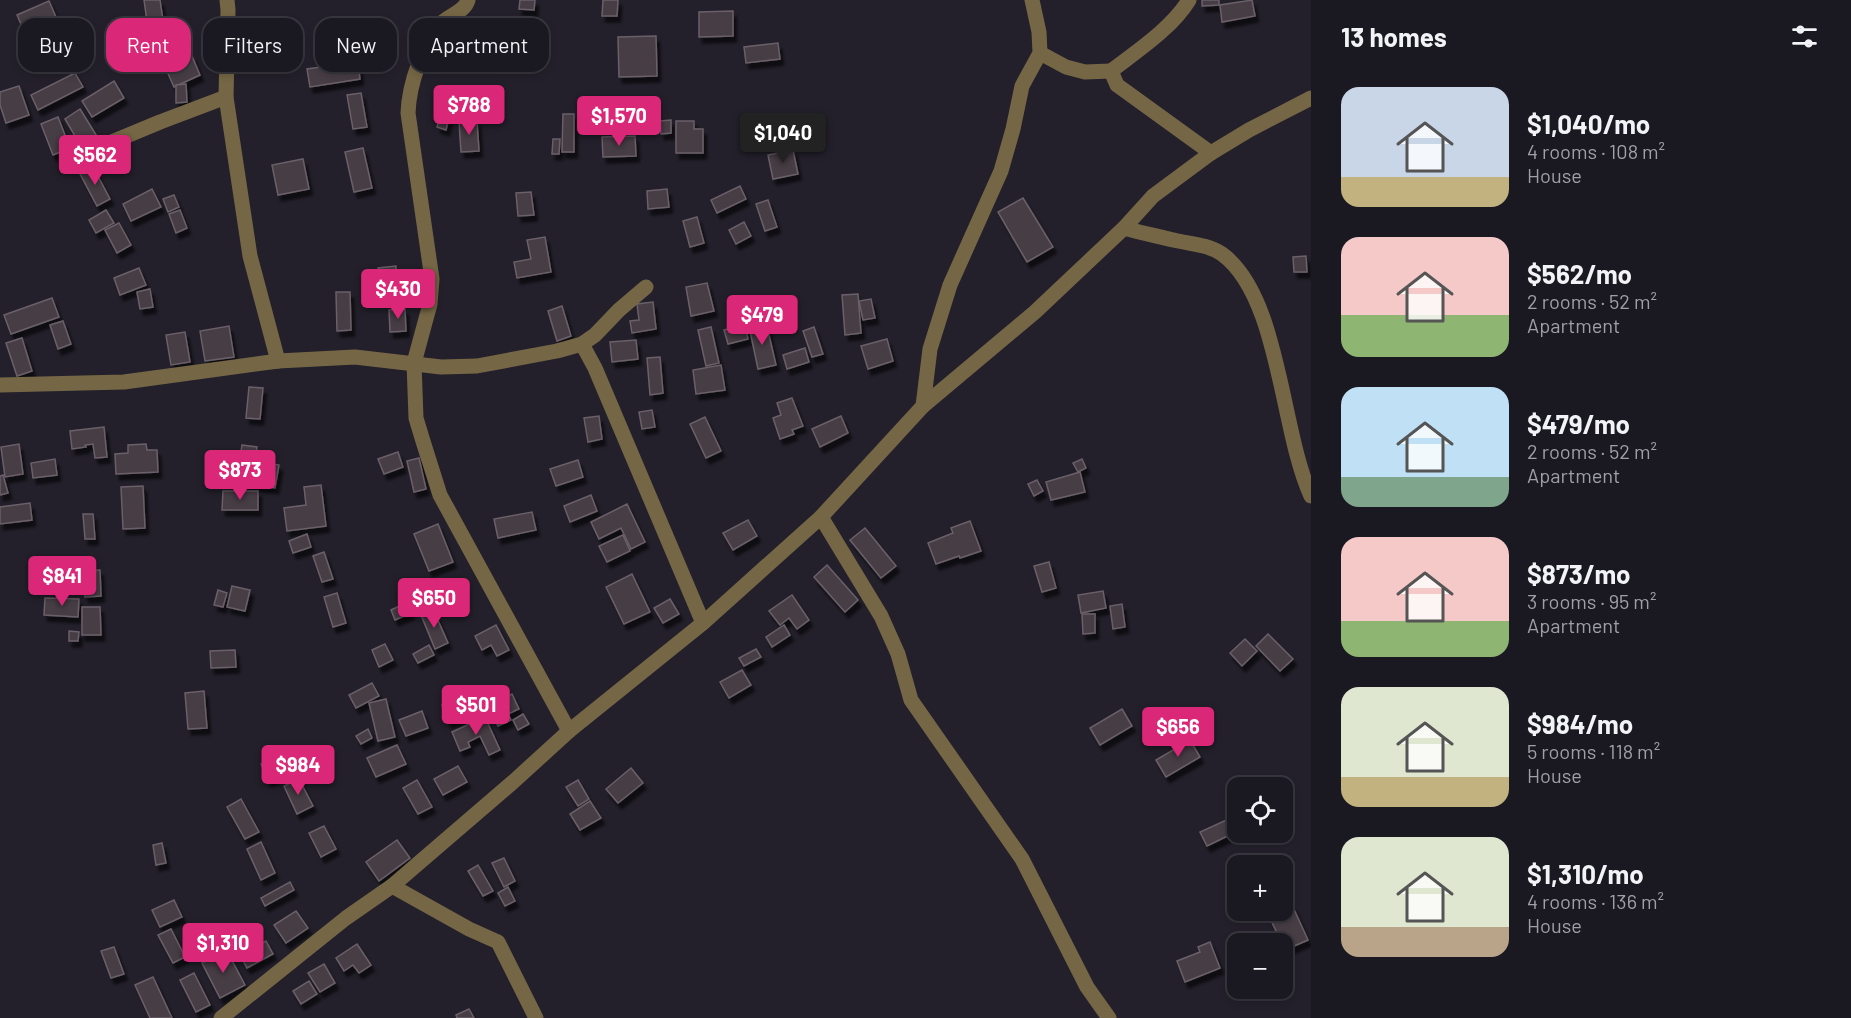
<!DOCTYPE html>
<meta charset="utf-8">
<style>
:root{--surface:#1a1820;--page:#27252d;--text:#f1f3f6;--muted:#9fa0a5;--line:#38373e;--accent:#db2777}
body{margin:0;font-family:Barlow,sans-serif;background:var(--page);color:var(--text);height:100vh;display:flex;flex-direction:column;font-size:22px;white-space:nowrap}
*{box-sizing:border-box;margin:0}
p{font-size:20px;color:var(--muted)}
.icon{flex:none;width:33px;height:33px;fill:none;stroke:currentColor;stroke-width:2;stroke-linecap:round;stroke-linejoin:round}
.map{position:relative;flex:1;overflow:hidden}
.panel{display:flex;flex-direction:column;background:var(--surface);width:540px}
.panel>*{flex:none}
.banner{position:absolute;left:18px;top:18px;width:570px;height:54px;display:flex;gap:12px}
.fabs{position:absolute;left:1227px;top:777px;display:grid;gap:12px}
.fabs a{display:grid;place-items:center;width:66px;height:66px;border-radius:12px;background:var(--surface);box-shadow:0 3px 9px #0003,0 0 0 2px var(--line);font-size:30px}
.price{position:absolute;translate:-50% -51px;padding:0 14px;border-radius:6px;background:var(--accent);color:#fff;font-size:20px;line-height:39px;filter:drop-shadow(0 2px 3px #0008)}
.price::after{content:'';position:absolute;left:50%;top:36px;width:18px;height:14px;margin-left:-9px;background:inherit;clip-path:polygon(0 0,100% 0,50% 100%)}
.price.current{background:#222;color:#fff}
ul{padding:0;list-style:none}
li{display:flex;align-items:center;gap:18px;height:150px;padding:0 30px}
li span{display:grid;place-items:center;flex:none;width:168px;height:120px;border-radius:18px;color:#555}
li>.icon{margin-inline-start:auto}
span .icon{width:72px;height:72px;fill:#fffc;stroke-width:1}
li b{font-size:26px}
h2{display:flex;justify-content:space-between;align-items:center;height:72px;padding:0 30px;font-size:26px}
.pill{padding:0 21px;border-radius:18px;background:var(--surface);box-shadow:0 3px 9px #0003,0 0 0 2px var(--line);font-size:21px;line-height:54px}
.pill.current{background:var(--accent);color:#fff}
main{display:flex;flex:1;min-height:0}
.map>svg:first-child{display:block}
.building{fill:#463c45;stroke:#6b6069;stroke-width:1.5;filter:url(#shadow)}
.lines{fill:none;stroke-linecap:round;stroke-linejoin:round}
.minor{stroke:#756745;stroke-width:15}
</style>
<main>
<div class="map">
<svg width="1311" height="1018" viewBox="0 0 1311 1018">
<defs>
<filter id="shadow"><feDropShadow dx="3.5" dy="6" stdDeviation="1.5" flood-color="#0009"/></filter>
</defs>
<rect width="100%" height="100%" fill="#23202b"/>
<g class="building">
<polygon points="144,0 160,0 165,34 149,36"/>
<polygon points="520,0 535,0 534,10 519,9"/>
<polygon points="603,0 618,0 617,16 602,16"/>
<polygon points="1202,0 1219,0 1219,5 1202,6"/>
<polygon points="1252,0 1255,16 1222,22 1220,5"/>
<polygon points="49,1 56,17 24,31 17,15"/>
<polygon points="733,11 733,36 699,37 699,12"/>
<polygon points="285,17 287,32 267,34 266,19"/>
<polygon points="656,36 657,76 619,77 618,37"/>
<polygon points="355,40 360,79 310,87 307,69 344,64 341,43"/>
<polygon points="778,43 780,59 746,63 744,47"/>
<polygon points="192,56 200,75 174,87 165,67"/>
<polygon points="75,73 83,87 38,110 31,95"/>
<polygon points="114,81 124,98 92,117 82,101"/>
<polygon points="186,84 187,102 176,103 176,85"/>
<polygon points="19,86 29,115 6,123 0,105 0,92"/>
<polygon points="361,93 367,127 353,129 347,95"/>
<polygon points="80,109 98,138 82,148 65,119"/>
<polygon points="441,112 450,114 446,130 437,127"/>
<polygon points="563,114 574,114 574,152 562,152"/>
<polygon points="58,117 70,148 53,155 41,124"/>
<polygon points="671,120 671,133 661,134 660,121"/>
<polygon points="477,121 479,151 461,152 459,122"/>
<polygon points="676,121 694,121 694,129 703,129 703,153 676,153"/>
<polygon points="635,136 636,156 603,157 602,137"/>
<polygon points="553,139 560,139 559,154 552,154"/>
<polygon points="363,148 372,188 354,192 345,152"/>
<polygon points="793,150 798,174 773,179 768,155"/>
<polygon points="303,159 309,189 278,195 272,165"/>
<polygon points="92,165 110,199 97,206 79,172"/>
<polygon points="740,186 746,199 717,213 711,200"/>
<polygon points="152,189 161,207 131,221 123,204"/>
<polygon points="667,189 669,207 648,209 647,191"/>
<polygon points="531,192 534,215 518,216 516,193"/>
<polygon points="174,195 179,207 168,212 163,199"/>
<polygon points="1023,198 1053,247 1027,262 998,212"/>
<polygon points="768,200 777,227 765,231 756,204"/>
<polygon points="106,210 114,223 96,233 89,220"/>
<polygon points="180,210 187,228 176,233 169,214"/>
<polygon points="697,217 704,243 690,247 683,221"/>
<polygon points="744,222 751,236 736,244 729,230"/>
<polygon points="119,223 131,245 117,253 105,230"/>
<polygon points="545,237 551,272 517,278 514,262 531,259 527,240"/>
<polygon points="1306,256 1307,272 1294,272 1293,257"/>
<polygon points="396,266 397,293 380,294 378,268"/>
<polygon points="139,268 146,285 120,295 114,278"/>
<polygon points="707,283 714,311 691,316 686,287"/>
<polygon points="150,289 153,307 140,309 137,292"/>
<polygon points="336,292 350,292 351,330 337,331"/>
<polygon points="858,294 861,333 845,335 842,295"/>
<polygon points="52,298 59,317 11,334 4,315"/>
<polygon points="871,299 875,318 863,320 859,301"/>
<polygon points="653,302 656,329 632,333 630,321 639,320 637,304"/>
<polygon points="562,306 571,336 557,341 548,311"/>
<polygon points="405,309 406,331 390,332 389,310"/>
<polygon points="63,321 71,344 58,349 50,325"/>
<polygon points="766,322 776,365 758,369 749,326"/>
<polygon points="745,324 748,339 728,344 724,330"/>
<polygon points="229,326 234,357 205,361 200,331"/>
<polygon points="711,327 719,363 706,366 698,330"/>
<polygon points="814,327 823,354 812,357 803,331"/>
<polygon points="185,332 190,362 171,365 166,335"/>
<polygon points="22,338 32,371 17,376 6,343"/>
<polygon points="887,339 893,361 868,369 861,346"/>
<polygon points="636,340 638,359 612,362 610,342"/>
<polygon points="805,348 809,362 787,369 783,355"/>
<polygon points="660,357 663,393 650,395 647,358"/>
<polygon points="721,365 725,390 696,394 693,370"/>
<polygon points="249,387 263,388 260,419 246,418"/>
<polygon points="792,398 803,426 792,430 794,434 780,439 773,418 781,415 777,403"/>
<polygon points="652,410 655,427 642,429 639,412"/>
<polygon points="599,416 602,439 588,442 584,418"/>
<polygon points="841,416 848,433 820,447 812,429"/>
<polygon points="705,417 721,451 706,458 690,424"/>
<polygon points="104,427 107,457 95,458 93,444 85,445 86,447 72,449 70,431"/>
<polygon points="19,444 23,474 5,477 1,447"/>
<polygon points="146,444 147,450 157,450 158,472 116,474 115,454 128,453 128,445"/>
<polygon points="242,445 257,447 255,461 279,465 275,488 236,482"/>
<polygon points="398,452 403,467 384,474 378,459"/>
<polygon points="419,458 426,489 414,492 407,461"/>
<polygon points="55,459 57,475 33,478 31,463"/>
<polygon points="1082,459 1086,468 1078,472 1073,463"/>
<polygon points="578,460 583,477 556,486 550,469"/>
<polygon points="1080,472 1085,492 1051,500 1046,482"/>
<polygon points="3,475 8,493 0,495 0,476"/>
<polygon points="1037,480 1043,491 1034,496 1028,484"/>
<polygon points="321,485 326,526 287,531 284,508 306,505 304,487"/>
<polygon points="143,486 145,528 123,529 121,487"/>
<polygon points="223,491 258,491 258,510 222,510"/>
<polygon points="591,495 597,511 570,522 564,506"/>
<polygon points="30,503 32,520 0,524 0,507"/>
<polygon points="627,504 645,542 631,549 621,528 599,539 591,522"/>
<polygon points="532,512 536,530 498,538 494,519"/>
<polygon points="83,514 93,514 95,539 85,539"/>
<polygon points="748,520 757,536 733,550 723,533"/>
<polygon points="970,521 981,551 960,558 959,556 936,564 928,543 953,533 951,528"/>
<polygon points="438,524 453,562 429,571 414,534"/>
<polygon points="865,528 896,566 881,578 850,540"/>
<polygon points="307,534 311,547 293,553 289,541"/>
<polygon points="623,535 630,551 607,562 599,546"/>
<polygon points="324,552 333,579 322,582 313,556"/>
<polygon points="1049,562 1056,588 1042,592 1034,566"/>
<polygon points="827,565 858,600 845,612 814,577"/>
<polygon points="100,570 101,596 85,597 84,571"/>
<polygon points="632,574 650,612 624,624 606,587"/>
<polygon points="232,586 250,590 245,611 227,607"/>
<polygon points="218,590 227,593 223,607 214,605"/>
<polygon points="1103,591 1106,608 1081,613 1078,595"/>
<polygon points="337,593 346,623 333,627 324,597"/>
<polygon points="792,595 809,620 797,629 789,618 780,625 769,611"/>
<polygon points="45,598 79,599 78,617 44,615"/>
<polygon points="670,599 679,614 663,623 654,608"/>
<polygon points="406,603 411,613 395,620 391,610"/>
<polygon points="1122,604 1125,627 1113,629 1110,606"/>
<polygon points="82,607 100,607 101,635 82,635"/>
<polygon points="433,609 448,643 435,649 421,615"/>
<polygon points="1082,614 1095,614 1095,633 1083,634"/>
<polygon points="496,625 509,650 497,656 491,645 482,650 475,636"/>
<polygon points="784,625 790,635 772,647 766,637"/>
<polygon points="69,631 79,632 78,641 69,641"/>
<polygon points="1268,634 1293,659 1280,671 1256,646"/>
<polygon points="1245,639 1257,651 1242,666 1230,653"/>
<polygon points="385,644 393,660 379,667 372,650"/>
<polygon points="429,645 434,655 418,663 413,654"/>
<polygon points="756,649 761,657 744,666 739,658"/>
<polygon points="235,650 236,667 211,668 210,651"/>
<polygon points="742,670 751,685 729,698 720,682"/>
<polygon points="372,683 379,696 356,708 349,695"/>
<polygon points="204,691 207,728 188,729 185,693"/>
<polygon points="512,694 519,709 508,714 511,720 498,726 488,706"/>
<polygon points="471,695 477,713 448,722 442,705"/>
<polygon points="386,699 395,737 378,741 369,703"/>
<polygon points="1122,709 1132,726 1100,745 1090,728"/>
<polygon points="422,711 428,728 406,736 399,720"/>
<polygon points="523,714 529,724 518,730 513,720"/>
<polygon points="485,717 500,750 489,755 480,736 468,742 470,747 460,751 452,732"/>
<polygon points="368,729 372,738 361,744 356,736"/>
<polygon points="1190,740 1200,757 1166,777 1156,760"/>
<polygon points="397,745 406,764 376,777 367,758"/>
<polygon points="286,753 293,770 268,781 261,764"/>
<polygon points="458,766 467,782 443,795 434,779"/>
<polygon points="631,768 643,783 618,803 606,789"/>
<polygon points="299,779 313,806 297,814 284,786"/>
<polygon points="417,780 432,807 418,814 403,788"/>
<polygon points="578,780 589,799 578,806 566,787"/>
<polygon points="241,799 259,832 245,839 227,807"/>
<polygon points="590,801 601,818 580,830 570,814"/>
<polygon points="1233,817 1238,827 1238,831 1207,846 1200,832"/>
<polygon points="324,826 336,849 321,857 309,833"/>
<polygon points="397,840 410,858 379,881 366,862"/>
<polygon points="261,842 275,873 261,880 247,849"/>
<polygon points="162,843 166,863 156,865 153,845"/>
<polygon points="504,858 515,881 504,887 492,863"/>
<polygon points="478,865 493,891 483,896 468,871"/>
<polygon points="290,882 294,890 265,906 261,898"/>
<polygon points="508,887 515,901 505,906 498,893"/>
<polygon points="174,900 182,917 160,927 152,910"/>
<polygon points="1292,905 1308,940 1285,950 1269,916"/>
<polygon points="296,911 308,928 286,943 274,925"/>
<polygon points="171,929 185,957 173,963 158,935"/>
<polygon points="266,941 273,954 247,968 240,955"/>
<polygon points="1210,942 1220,968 1185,982 1177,961 1200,952 1198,947"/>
<polygon points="357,944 371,965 359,973 353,965 344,971 336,958"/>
<polygon points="114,947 124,974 111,978 101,951"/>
<polygon points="227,951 245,985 220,998 202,963"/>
<polygon points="324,964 335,983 320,992 308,973"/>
<polygon points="194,973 210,1005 196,1012 180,980"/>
<polygon points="153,977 172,1018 150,1018 135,985"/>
<polygon points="309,981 317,994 301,1004 293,991"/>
<polygon points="469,1009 474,1018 457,1018 456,1015"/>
</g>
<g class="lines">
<g class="minor">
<polyline points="227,0 228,10 226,97 250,256 278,361"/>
<path d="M468,0C465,11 452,14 444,21C423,41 409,85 408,113L432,279L430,304L414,363L416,418L422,438L440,495L569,731"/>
<polyline points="1040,53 1066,67 1085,72 1111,71 1117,85 1211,153"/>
<path d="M1111,71C1137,51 1172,28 1189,0"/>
<polyline points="95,149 160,122 226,97"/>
<path d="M1124,228C1142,233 1160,237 1178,241C1192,244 1209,245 1222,254C1280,296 1281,432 1311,496"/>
<polyline points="582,344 595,368 703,623"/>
<polyline points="0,385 124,382 278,361 355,357 441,367 477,366 557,351 582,344 595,335 619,310 646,287"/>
<polyline points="923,406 930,349 950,285 1001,171 1013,129 1022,86 1040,53 1039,32 1032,0"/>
<polyline points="821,517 881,616 898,654 911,700 1022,859 1087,987 1109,1018"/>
<polyline points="392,886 469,929 498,942 536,1018"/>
<polyline points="221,1018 346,918 392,886 513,782 569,731 703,623 821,517 923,406 1035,312 1124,228 1153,196 1211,153 1249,130 1311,98"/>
</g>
</g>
</svg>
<div class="fabs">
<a><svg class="icon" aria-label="locate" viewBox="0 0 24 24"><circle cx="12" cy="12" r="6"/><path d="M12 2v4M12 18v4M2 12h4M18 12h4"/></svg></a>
<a>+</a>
<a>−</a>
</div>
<b class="price" style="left:469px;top:136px">$788</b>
<b class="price" style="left:619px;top:147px">$1,570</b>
<b class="price current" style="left:783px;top:164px">$1,040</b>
<b class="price" style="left:95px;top:186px">$562</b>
<b class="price" style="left:398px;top:320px">$430</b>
<b class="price" style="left:762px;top:346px">$479</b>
<b class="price" style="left:240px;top:501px">$873</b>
<b class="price" style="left:62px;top:607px">$841</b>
<b class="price" style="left:434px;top:629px">$650</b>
<b class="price" style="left:476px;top:736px">$501</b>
<b class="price" style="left:1178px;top:758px">$656</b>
<b class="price" style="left:298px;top:796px">$984</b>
<b class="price" style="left:223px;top:974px">$1,310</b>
<div class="banner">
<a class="pill">Buy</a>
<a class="pill current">Rent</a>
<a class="pill">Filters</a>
<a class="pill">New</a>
<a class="pill">Apartment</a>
</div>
</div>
<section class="panel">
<h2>13 homes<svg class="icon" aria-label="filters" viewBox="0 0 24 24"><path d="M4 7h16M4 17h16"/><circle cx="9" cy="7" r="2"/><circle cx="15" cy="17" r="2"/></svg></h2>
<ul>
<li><span style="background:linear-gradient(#c9d6e8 75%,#c2b280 0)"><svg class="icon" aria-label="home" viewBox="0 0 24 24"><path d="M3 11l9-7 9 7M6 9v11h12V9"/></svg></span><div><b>$1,040/mo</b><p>4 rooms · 108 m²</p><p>House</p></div></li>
<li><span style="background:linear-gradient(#f6c9c9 65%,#8fb573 0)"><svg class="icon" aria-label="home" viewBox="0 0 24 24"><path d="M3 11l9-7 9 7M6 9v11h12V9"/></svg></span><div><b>$562/mo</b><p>2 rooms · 52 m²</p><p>Apartment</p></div></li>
<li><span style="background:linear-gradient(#bfe0f5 75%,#7fa58c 0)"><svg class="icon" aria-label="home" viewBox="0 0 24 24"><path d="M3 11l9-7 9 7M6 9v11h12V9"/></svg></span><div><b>$479/mo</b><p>2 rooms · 52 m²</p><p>Apartment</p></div></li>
<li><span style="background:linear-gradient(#f6c9c9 70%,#8fb573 0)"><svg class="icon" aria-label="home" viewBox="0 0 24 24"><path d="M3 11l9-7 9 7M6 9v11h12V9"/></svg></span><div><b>$873/mo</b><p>3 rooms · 95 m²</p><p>Apartment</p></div></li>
<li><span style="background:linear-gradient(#dfe7d0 75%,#c2b280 0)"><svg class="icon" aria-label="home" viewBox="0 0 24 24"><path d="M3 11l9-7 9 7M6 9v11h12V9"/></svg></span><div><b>$984/mo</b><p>5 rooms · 118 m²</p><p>House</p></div></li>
<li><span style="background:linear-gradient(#dfe7d0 75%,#b9a48a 0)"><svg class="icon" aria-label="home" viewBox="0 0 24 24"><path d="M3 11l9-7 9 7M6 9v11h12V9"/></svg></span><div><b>$1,310/mo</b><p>4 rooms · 136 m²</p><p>House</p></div></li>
</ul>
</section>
</main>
